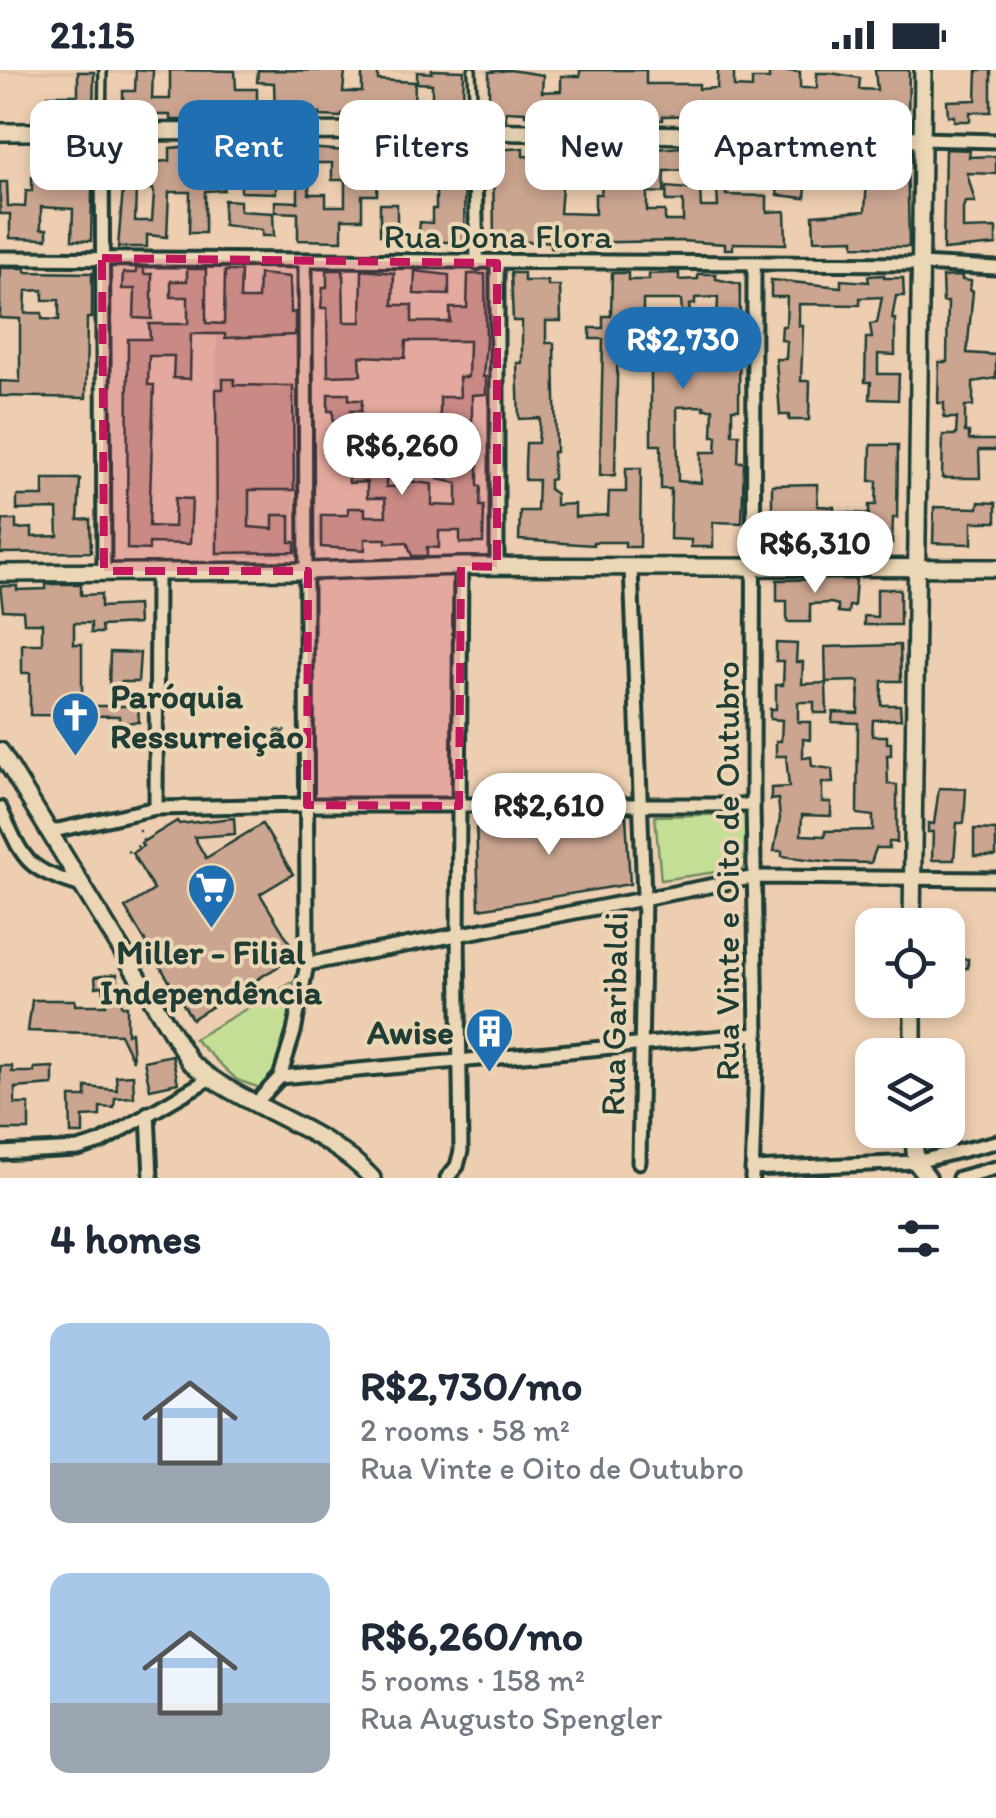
<!DOCTYPE html>
<meta charset="utf-8">
<style>
:root{--surface:#fff;--page:#f2f2f3;--text:#1f2937;--muted:#747a83;--accent:#1f6fb2}
body{margin:0;font-family:Itim,sans-serif;background:var(--page);color:var(--text);height:100vh;display:flex;flex-direction:column;font-size:38px;white-space:nowrap}
*{box-sizing:border-box;margin:0}
p{font-size:32px;color:var(--muted)}
.icon{flex:none;width:55px;height:55px;fill:none;stroke:currentColor;stroke-width:2;stroke-linecap:round;stroke-linejoin:round}
.map{position:relative;height:1108px;overflow:hidden}
.drawer{display:flex;flex-direction:column;background:var(--surface);flex:1}
.drawer>*{flex:none}
.top-card{position:absolute;left:30px;top:30px;width:938px;height:90px;display:flex;gap:20px}
.fabs{position:absolute;left:855px;top:838px;display:grid;gap:20px}
.fabs a{display:grid;place-items:center;width:110px;height:110px;border-radius:20px;background:var(--surface);box-shadow:0 5px 15px #0003;font-size:50px}
.price{position:absolute;translate:-50% -85px;padding:0 22px;border-radius:35px;background:#fff;color:#222;font-size:32px;line-height:65px;filter:drop-shadow(0 2px 5px #0008)}
.price::after{content:'';position:absolute;left:50%;top:60px;width:30px;height:22px;margin-left:-15px;background:inherit;clip-path:polygon(0 0,100% 0,50% 100%)}
.price.on{background:var(--accent);color:#fff}
ul{padding:0;list-style:none}
li{display:flex;align-items:center;gap:30px;height:250px;padding:0 50px}
li span{display:grid;place-items:center;flex:none;width:280px;height:200px;border-radius:20px;color:#555}
li>.icon{margin-inline-start:auto}
span .icon{width:120px;height:120px;fill:#fffc;stroke-width:1}
li b{font-size:42px}
h2{display:flex;justify-content:space-between;align-items:center;height:120px;padding:0 50px;font-size:42px}
.pill{padding:0 35px;border-radius:20px;background:var(--surface);box-shadow:0 5px 15px #0003;font-size:35px;line-height:90px}
.pill.on{background:var(--accent);color:#fff}
.status{display:flex;justify-content:space-between;align-items:center;height:70px;padding:0 50px;background:var(--surface);direction:ltr}
.status svg{height:28px;fill:currentColor}
.map>svg:first-child{display:block}
.built{fill:#dfbfa4}
.green{fill:#c4de95;stroke:#728e64;stroke-width:2.5}
.building{fill:#cba590;stroke:#1f3d34;stroke-width:2.5;fill-rule:evenodd}
.lines{fill:none;stroke-linecap:round;stroke-linejoin:round}
.lane-casing{stroke:#1f3d34;stroke-width:12}
.street-casing{stroke:#1f3d34;stroke-width:19}
.secondary-casing{stroke:#1f3d34;stroke-width:22}
.path{stroke:#1f3d34;stroke-width:2.5;stroke-dasharray:2.5 8;stroke-linecap:butt}
.lane{stroke:#ebd6b5;stroke-width:5}
.street{stroke:#ebd6b5;stroke-width:11}
.secondary{stroke:#ebd6b5;stroke-width:15}
.marked{fill:#c2185b;fill-opacity:0.2;stroke:#c2185b;stroke-width:8;stroke-dasharray:20 12;stroke-linejoin:round}
.labels{text-anchor:middle;dominant-baseline:central;stroke-width:8;stroke-linejoin:round;paint-order:stroke}
.street-label{font-size:35px;fill:#1f3d34;stroke:#ebd6b5}
.poi-label{font-size:35px;font-weight:bold;fill:#1f3d34;stroke:#ebd6b5;text-anchor:start}
</style>
<div class="status"><b>21:15</b><svg viewBox="0 0 49 12"><path d="M0 12V9h3v3zM5 12V6h3v6zM10 12V3h3v9zM15 12V0h3v12zM26 1h20v11H26zM47 4h2v5h-2z"/></svg></div>
<div class="map">
<svg width="996" height="1108" viewBox="0 0 996 1108">
<rect width="100%" height="100%" fill="#edceb0"/>
<filter id="ink" filterUnits="userSpaceOnUse"><feTurbulence type="fractalNoise" baseFrequency=".01" numOctaves="2"/><feDisplacementMap in="SourceGraphic" scale="20" xChannelSelector="R" yChannelSelector="G"/><feConvolveMatrix kernelMatrix="1 2 1 2 8 2 1 2 1" color-interpolation-filters="sRGB"/></filter>
<g filter="url(#ink)">
<g class="built">
<polygon points="0,0 767,0 125,4 0,3"/>
<polygon points="217,258 296,258 294,487 213,487"/>
</g>
<g class="green">
<polygon points="746,744 744,798 661,810 655,746"/>
<path d="M298,909C293,945 289,993 260,1018L237,1010L194,969Z"/>
</g>
<g class="building">
<polygon points="136,0 153,0 152,29 170,29 170,0 235,1 236,19 257,19 257,37 223,37 223,44 188,45 188,50 170,50 170,45 147,45 147,50 135,50 135,45 123,45 123,21 135,21"/>
<polygon points="258,0 345,1 343,22 362,22 362,0 378,0 378,10 415,12 414,37 397,37 397,45 342,44 342,47 320,46 320,43 275,44 274,13 257,12"/>
<polygon points="432,0 464,1 463,28 447,28 448,38 430,39 430,50 418,50 418,29 432,30 432,14 417,13 417,2 432,3"/>
<polygon points="510,0 543,5 542,22 561,21 561,6 580,6 580,0 646,0 646,14 699,14 699,19 717,18 718,0 734,0 734,17 752,18 752,9 769,9 769,2 787,1 800,2 800,18 817,18 817,3 831,3 860,8 859,19 877,20 875,0 909,0 908,50 868,55 868,47 802,49 802,47 787,47 787,39 767,40 767,44 663,46 663,50 633,49 634,39 614,39 614,51 545,48 545,46 525,45 525,42 506,41 506,49 493,49 494,39 489,39 489,2"/>
<polygon points="977,0 991,0 991,42 970,42 970,51 954,51 954,46 948,46 947,31 976,30"/>
<polygon points="78,2 94,2 93,42 49,43 48,25 78,25"/>
<polygon points="122,73 152,73 152,92 170,91 170,78 204,75 205,93 223,94 224,120 205,121 205,163 189,163 190,122 169,122 167,167 147,165 147,177 118,177 123,119 136,119 135,151 152,151 154,123 153,119 136,119 136,87 122,87"/>
<path d="M275,73V88H294L295,77L398,85L397,106L378,105L377,125H362V149H342V171L298,170V143L275,142V131L298,132V110L276,109V123L241,122L240,79H258V74ZM310,93H332V110H345V136H326V124H309Z"/>
<polygon points="450,74 465,74 464,172 418,172 420,152 432,153 432,139 436,139 436,102 418,102 419,77 450,79"/>
<path d="M603,76H612V82L698,76V79H715V87H734V106H725L726,125L767,126V142L785,141L786,174L733,173V179H725V174L681,171L561,173V178H551V172L543,171L494,174L493,80L523,78V86L543,87V80L579,83L603,79ZM689,100V119L667,117L666,131H683V151H665V141H647V122L664,123L665,101ZM699,101H716L718,137H701ZM563,103H579V108L603,107L601,124H595V144L560,143Z"/>
<polygon points="42,78 56,78 55,105 76,105 75,79 93,78 91,171 72,170 73,139 41,137 41,159 47,159 47,169 10,168 10,144 0,144 0,112 7,112 8,136 25,137 26,121 32,121 32,106 42,106"/>
<polygon points="753,79 770,80 770,85 807,82 806,88 825,88 825,82 866,86 864,115 840,113 840,118 806,115 805,128 777,125 779,110 752,109"/>
<polygon points="945,79 970,80 969,87 996,86 996,104 967,103 975,132 965,132 963,138 963,159 996,158 996,175 943,180"/>
<polygon points="888,80 907,80 909,177 854,176 854,169 814,170 813,145 865,141 867,110 888,110"/>
<polygon points="224,130 240,131 240,141 273,143 274,166 262,166 262,160 223,155"/>
<rect x="380" y="134" width="17" height="31"/>
<path d="M0,198H26V202L92,203V248H87L86,328L0,326V311L20,312V249L0,248ZM43,220V230H59V250L42,249V243H25L26,221Z"/>
<polygon points="136,198 144,198 144,204 152,204 152,249 134,248 135,219 122,219 123,203 136,203"/>
<polygon points="187,199 206,199 206,253 224,254 225,201 241,201 240,229 258,229 259,204 290,207 291,243 295,242 295,265 225,268 225,264 191,264 190,309 173,308 174,286 149,286 148,315 154,315 149,456 174,457 175,428 192,429 190,474 149,473 149,480 127,479 128,269 150,269 149,254 188,254 188,227 171,227 171,211 187,211"/>
<polygon points="327,200 343,200 344,252 361,252 362,200 394,203 393,235 412,235 412,252 450,252 450,238 467,238 468,204 485,204 486,271 483,307 486,307 486,324 472,325 472,357 440,358 440,327 460,327 459,307 468,307 469,271 406,271 405,288 360,286 361,305 328,306 327,238 321,238 323,217 327,217"/>
<polygon points="415,201 449,205 449,225 414,224"/>
<polygon points="511,203 524,203 524,211 548,211 548,216 560,216 561,251 546,251 546,273 554,273 556,382 553,382 553,409 549,410 549,419 556,424 556,435 575,434 575,447 608,445 609,422 626,422 626,398 641,398 640,477 625,477 625,472 593,472 593,475 519,470 520,441 537,441 538,410 525,410 525,394 526,373 538,373 540,348 519,349 517,293 522,293 522,251 513,251"/>
<path d="M612,203H628V210H649V204L679,203V210L698,209V204H716V209L740,214L739,339H732V364H739L738,392H744L742,453L713,452V477H691V470L670,469L671,419H661V375H651V263L618,264L615,405L600,406L603,269H590V258H603V246H611ZM718,227L717,256H709L708,276L677,275V247H643V230H681L682,243H690L689,235L695,234V228ZM704,336V339H713L712,366H717L716,382H701V413L678,411L677,337Z"/>
<polygon points="884,205 884,208 903,208 904,226 896,226 892,249 895,249 895,285 878,284 878,304 899,304 898,330 870,329 871,312 865,312 866,268 872,268 870,254 877,253 882,227 860,228 860,235 799,234 799,256 803,256 801,311 810,311 809,350 789,350 789,345 780,345 776,289 786,289 787,271 781,270 782,256 786,256 787,227 771,227 771,210 841,217 841,210 869,212 868,206"/>
<polygon points="962,206 962,210 971,211 970,221 973,221 967,283 996,285 996,308 973,312 973,336 965,336 965,362 969,362 969,370 996,370 996,380 979,380 980,408 942,408 943,365 956,365 957,348 944,348 944,333 938,333 939,292 947,292 948,232 943,232 942,207"/>
<polygon points="223,309 234,309 234,315 293,316 294,420 249,420 249,457 273,459 273,445 290,445 290,472 295,472 295,482 217,483 216,319 223,319"/>
<polygon points="328,324 349,324 349,330 362,330 361,341 350,341 352,395 386,395 386,417 407,416 407,411 432,414 432,435 457,436 457,413 438,409 441,397 447,398 447,379 478,380 478,416 481,416 480,436 484,436 483,473 460,473 460,461 439,461 439,478 427,477 427,486 412,486 407,472 386,473 386,469 365,469 365,480 321,477 321,445 348,445 348,438 365,438 365,446 386,446 385,428 367,428 367,412 349,413 348,396 330,396 330,379 334,379 333,341 328,341"/>
<polygon points="871,375 898,375 897,448 893,448 892,474 852,473 850,486 835,486 835,469 792,470 793,479 772,480 772,415 817,414 818,436 834,437 834,442 869,444 869,435 876,435 877,411 870,411"/>
<polygon points="43,409 80,409 78,450 90,449 91,482 0,483 3,450 16,450 16,459 32,458 32,467 58,466 57,439 17,440 17,426 43,426"/>
<polygon points="979,432 996,433 996,452 972,452 972,474 933,473 934,437 978,438"/>
<polygon points="856,509 854,536 849,536 848,543 838,542 838,535 831,533 810,534 810,552 787,552 787,531 777,531 777,510"/>
<polygon points="46,514 81,514 81,525 101,524 101,537 137,535 138,554 101,556 102,563 91,563 91,553 74,553 74,574 82,574 82,636 138,636 139,652 119,653 119,646 30,645 30,603 22,603 22,574 42,574 42,553 24,553 23,541 3,540 0,516 17,516 17,520 46,519"/>
<polygon points="877,519 900,519 900,555 864,555 864,546 877,547"/>
<polygon points="776,573 797,574 796,592 803,592 802,614 826,613 827,643 814,643 814,632 798,632 798,652 810,652 810,670 803,669 803,688 811,687 812,696 832,699 833,713 822,713 822,732 831,732 831,746 802,745 801,765 825,766 825,761 873,760 873,746 857,744 858,653 832,652 833,642 858,643 859,611 826,612 825,577 900,575 901,611 882,611 881,635 900,635 901,649 873,650 872,666 887,666 887,673 891,673 891,685 887,685 888,714 897,715 897,772 889,772 889,778 876,778 871,793 831,792 782,786 782,781 774,781 780,748 778,729 771,730 771,718 789,717 786,686 776,686 776,671 781,671 782,650 770,649 770,639 776,639 776,615 783,615 784,591 776,591"/>
<polygon points="110,582 140,583 138,612 121,612 121,618 109,618"/>
<polygon points="939,718 966,719 964,753 957,753 954,790 932,790 933,762 928,762 928,753 934,754"/>
<polygon points="626,746 630,814 479,839 476,750"/>
<polygon points="234,748 235,764 194,767 206,788 262,754 293,804 260,824 297,885 192,949 125,838 154,820 132,783 143,776 141,773 177,751 179,754"/>
<polygon points="974,759 996,760 996,786 974,786"/>
<polygon points="948,857 959,858 958,889 968,889 968,898 948,898"/>
<polygon points="117,904 122,936 127,936 127,964 131,962 133,991 120,964 28,961 32,930 75,930 75,935 106,935 103,916 96,917 95,907"/>
<polygon points="172,985 178,1013 150,1019 144,991"/>
<polygon points="0,996 12,996 12,1002 34,1002 34,998 53,997 53,1015 15,1018 15,1034 29,1034 29,1060 0,1060"/>
<polygon points="133,1005 134,1027 115,1028 114,1038 100,1037 100,1046 83,1047 83,1064 71,1064 70,1027 86,1027 86,1017 117,1020 116,1006"/>
</g>
<g class="lines">
<defs>
<g id="lane">
<polyline points="472,0 474,58"/>
<polyline points="102,57 103,0"/>
</g>
<g id="street">
<polyline points="474,61 477,193"/>
<polyline points="102,63 104,501"/>
<polyline points="921,69 996,71"/>
<polyline points="0,188 919,194 996,198"/>
<polyline points="497,497 497,193"/>
<polyline points="631,497 644,826 639,1092"/>
<path d="M0,738C25,792 24,798 82,816"/>
<polyline points="156,738 157,501"/>
<polyline points="49,762 156,738 307,735 753,735"/>
<polyline points="307,894 756,807 996,809"/>
<polyline points="280,1007 757,964"/>
<polyline points="256,1033 280,1007 294,962 307,894 305,192"/>
<polyline points="148,1043 151,1108"/>
<polyline points="0,1083 78,1079 101,1072 209,1009"/>
<polyline points="752,1099 916,1092 996,1072"/>
<polyline points="447,1108 457,1096 461,1081 458,864 461,496"/>
<polyline points="752,1108 757,964 753,735 754,195"/>
<polyline points="959,1108 996,1098"/>
</g>
<g id="secondary">
<polyline points="0,62 474,61 921,69"/>
<polyline points="0,503 308,501 461,496 996,498"/>
<path d="M0,681L190,992C244,1039 323,1055 372,1108"/>
<polyline points="912,855 923,0"/>
<polyline points="913,930 913,985"/>
<polyline points="913,1060 916,1092 928,1108"/>
</g>
</defs>
<use href="#lane" class="lane-casing"/>
<use href="#street" class="street-casing"/>
<use href="#secondary" class="secondary-casing"/>
<polyline class="path" points="127,782 140,775 139,772 144,769 136,754"/>
<use href="#lane" class="lane"/>
<use href="#street" class="street"/>
<use href="#secondary" class="secondary"/>
</g>
</g>
<path class="marked" d="M102,188L497,193V497L461,496L459,736L307,735L308,501H104Z"/>
<defs>
<symbol id="church-pin" viewBox="-11 -11 22 30"><path d="M0 17L-7.5 6A9.5 9.5 0 1 1 7.5 6Z" fill="#1f6fb2" stroke="#ebd6b5"/><path d="M-1.2-6h2.4v3.5h3.3v2.4h-3.3V6h-2.4V-.1h-3.3v-2.4h3.3Z" fill="#fff"/></symbol>
<symbol id="supermarket-pin" viewBox="-11 -11 22 30"><path d="M0 17L-7.5 6A9.5 9.5 0 1 1 7.5 6Z" fill="#1f6fb2" stroke="#ebd6b5"/><path d="M-6-5.5h2.5l.6 2H6L4.5 2H-2.5L-4.4-4H-6ZM-1.5 3.2a1.3 1.3 0 1 0 .1 0ZM3 3.2a1.3 1.3 0 1 0 .1 0Z" fill="#fff"/></symbol>
<symbol id="building-pin" viewBox="-11 -11 22 30"><path d="M0 17L-7.5 6A9.5 9.5 0 1 1 7.5 6Z" fill="#1f6fb2" stroke="#ebd6b5"/><path d="M-4-6H4V6H1V3H-1V6H-4ZM-2.5-4.3h1.7v1.8h-1.7ZM.8-4.3h1.7v1.8H.8ZM-2.5-1h1.7V.8h-1.7ZM.8-1h1.7V.8H.8Z" fill="#fff"/></symbol>
</defs>
<g fill-rule="evenodd">
<use href="#church-pin" x="48" y="618" width="55" height="75"/>
<use href="#supermarket-pin" x="184" y="790" width="55" height="75"/>
<use href="#building-pin" x="462" y="934" width="55" height="75"/>
</g>
<g class="labels">
<g class="street-label">
<text x="498" y="166">Rua Dona Flora</text>
<text transform="translate(727 801) rotate(-90)">Rua Vinte e Oito de Outubro</text>
<text transform="translate(614 944) rotate(-89)">Rua Garibaldi</text>
</g>
<g class="poi-label">
<text x="110" y="626">Paróquia<tspan x="110" dy="40">Ressurreição</tspan></text>
<text x="211" y="882" text-anchor="middle">Miller - Filial<tspan x="211" dy="40">Independência</tspan></text>
<text x="454" y="962" text-anchor="end">Awise</text>
</g>
</g>
</svg>
<div class="fabs">
<a><svg class="icon" aria-label="locate" viewBox="0 0 24 24"><circle cx="12" cy="12" r="6"/><path d="M12 2v4M12 18v4M2 12h4M18 12h4"/></svg></a>
<a><svg class="icon" aria-label="layers" viewBox="0 0 24 24"><path d="M12 4l9 5-9 5-9-5zM3 14l9 5 9-5"/></svg></a>
</div>
<b class="price on" style="left:683px;top:322px">R$2,730</b>
<b class="price" style="left:402px;top:428px">R$6,260</b>
<b class="price" style="left:815px;top:526px">R$6,310</b>
<b class="price" style="left:549px;top:788px">R$2,610</b>
<div class="top-card">
<a class="pill">Buy</a>
<a class="pill on">Rent</a>
<a class="pill">Filters</a>
<a class="pill">New</a>
<a class="pill">Apartment</a>
</div>
</div>
<section class="drawer">
<h2>4 homes<svg class="icon" aria-label="filters" viewBox="0 0 24 24"><path d="M4 7h16M4 17h16"/><circle cx="9" cy="7" r="2"/><circle cx="15" cy="17" r="2"/></svg></h2>
<ul>
<li><span style="background:linear-gradient(#a9c7e8 70%,#9aa5b1 0)"><svg class="icon" aria-label="home" viewBox="0 0 24 24"><path d="M3 11l9-7 9 7M6 9v11h12V9"/></svg></span><div><b>R$2,730/mo</b><p>2 rooms · 58 m²</p><p>Rua Vinte e Oito de Outubro</p></div></li>
<li><span style="background:linear-gradient(#a9c7e8 65%,#9aa5b1 0)"><svg class="icon" aria-label="home" viewBox="0 0 24 24"><path d="M3 11l9-7 9 7M6 9v11h12V9"/></svg></span><div><b>R$6,260/mo</b><p>5 rooms · 158 m²</p><p>Rua Augusto Spengler</p></div></li>
</ul>
</section>
